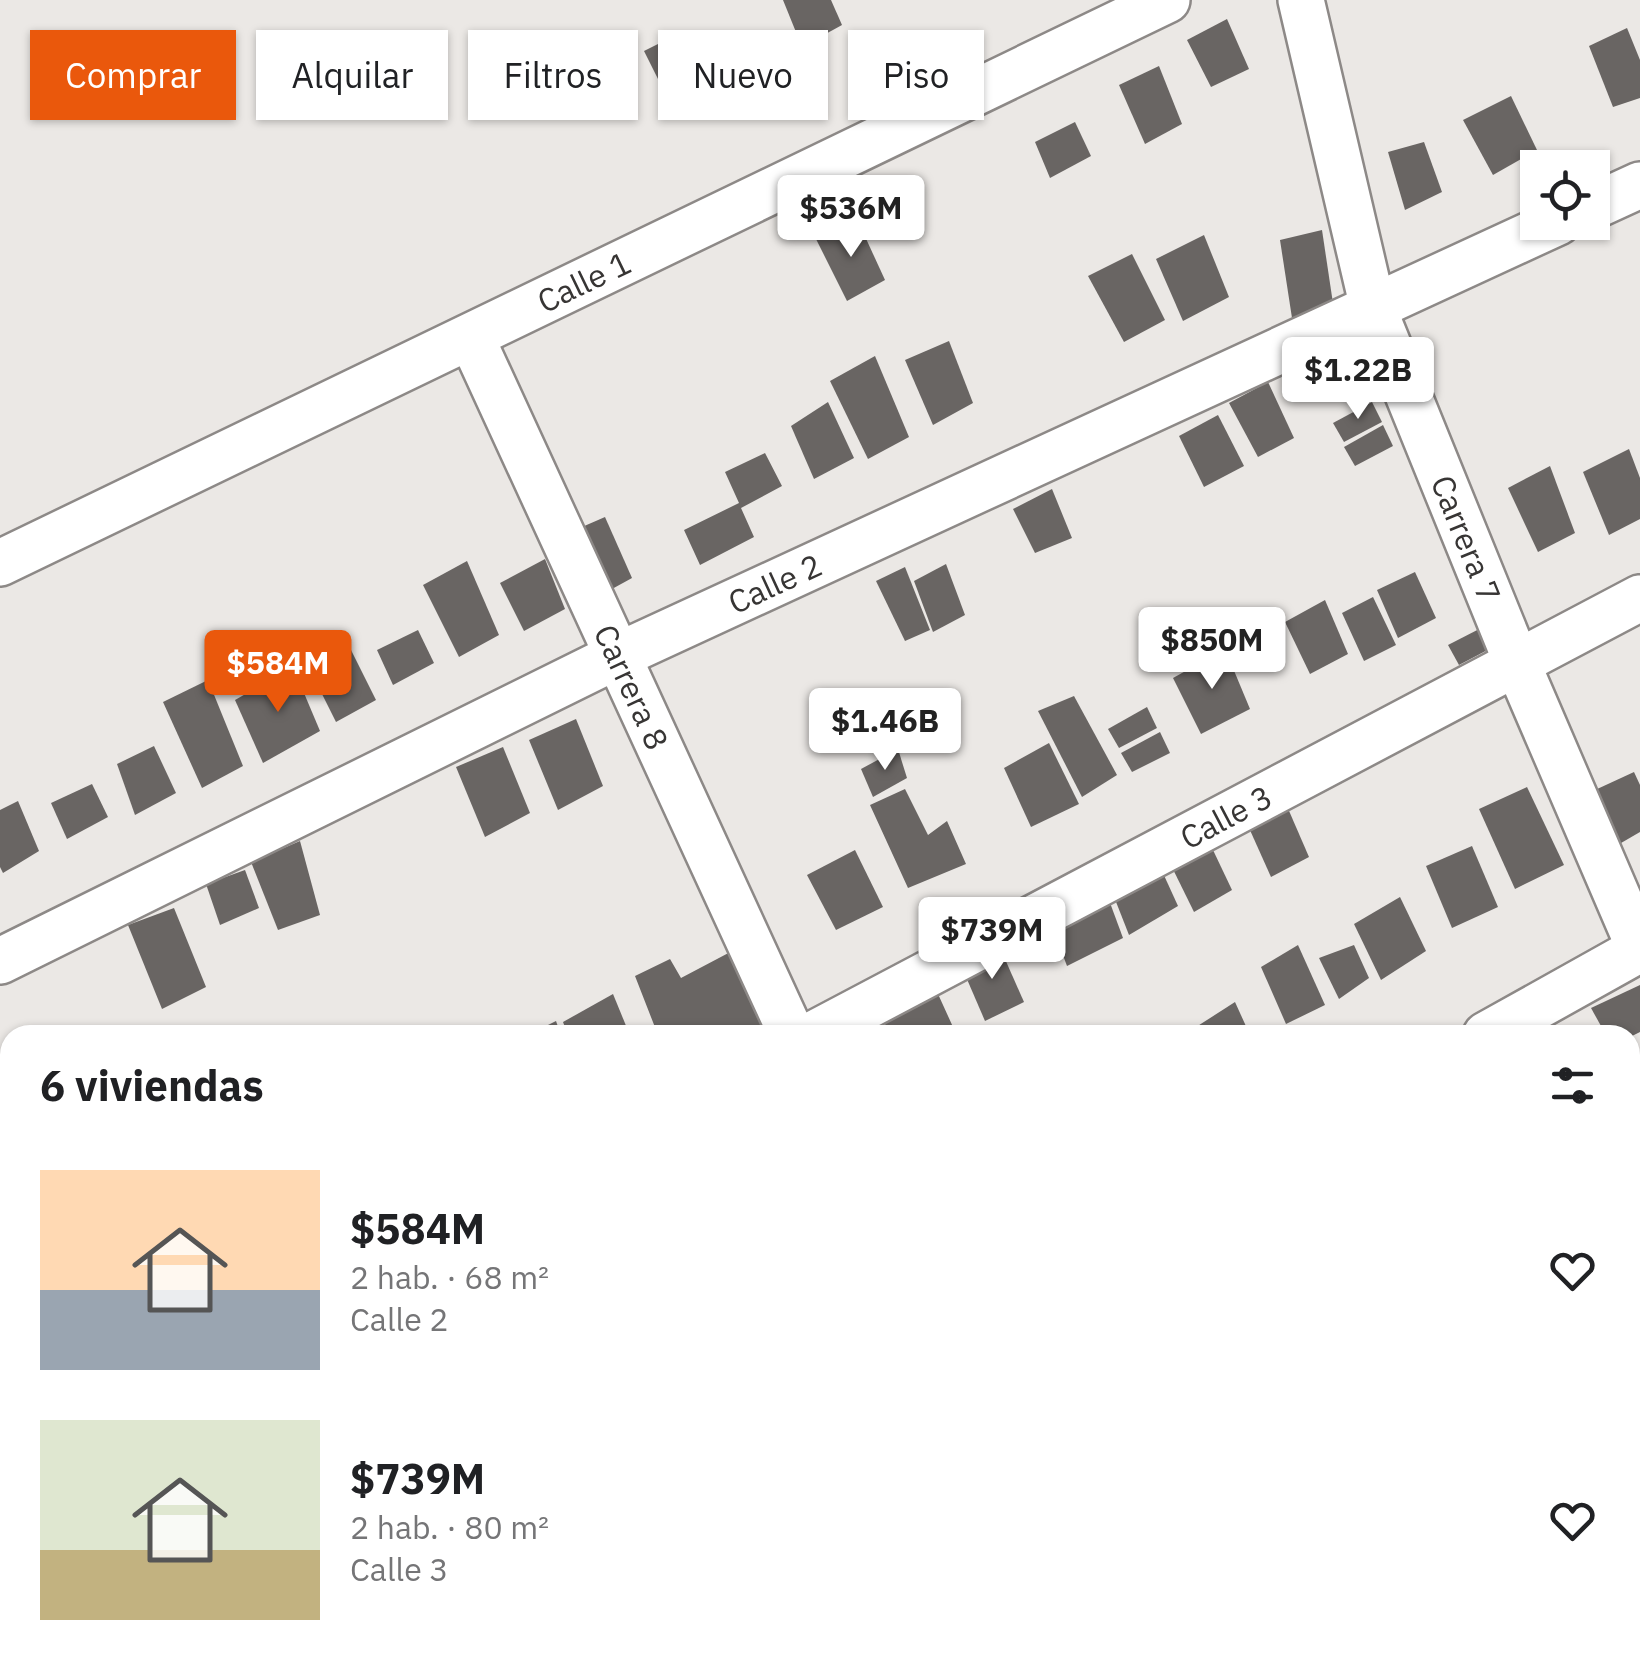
<!DOCTYPE html>
<html lang="es">
<meta charset="utf-8">
<style>
:root{--surface:#fff;--page:#f6f6f6;--text:#202124;--muted:#757577;--accent:#ea580c}
body{margin:0;font-family:"IBM Plex Sans",sans-serif;background:var(--page);color:var(--text);height:100vh;display:flex;flex-direction:column;font-size:38px;white-space:nowrap}
*{box-sizing:border-box;margin:0}
p{font-size:32px;color:var(--muted)}
.icon{flex:none;width:55px;height:55px;fill:none;stroke:currentColor;stroke-width:2;stroke-linecap:round;stroke-linejoin:round}
.map{position:relative;flex:1;overflow:hidden}
.drawer{position:absolute;left:0px;top:1025px;width:1640px;height:642px;display:flex;flex-direction:column;background:var(--surface);border-radius:30px 30px 0 0;box-shadow:0 2px 8px #0004}
.drawer>*{flex:none}
.top-card{position:absolute;left:30px;top:30px;width:1000px;height:90px;display:flex;gap:20px}
.buttons{position:absolute;left:1520px;top:150px;display:grid;gap:20px}
.buttons a{display:grid;place-items:center;width:90px;height:90px;border-radius:0px;background:var(--surface);box-shadow:0 2px 8px #0004;font-size:50px}
.price{position:absolute;translate:-50% -85px;padding:0 22px;border-radius:10px;background:#fff;color:#222;font-size:32px;line-height:65px;filter:drop-shadow(0 2px 5px #0008)}
.price::after{content:'';position:absolute;left:50%;top:60px;width:30px;height:22px;margin-left:-15px;background:inherit;clip-path:polygon(0 0,100% 0,50% 100%)}
.price.current{background:var(--accent);color:#fff}
ul{padding:0;list-style:none}
li{display:flex;align-items:center;gap:30px;height:250px;padding:0 40px}
li span{display:grid;place-items:center;flex:none;width:280px;height:200px;border-radius:0px;color:#555}
li>.icon{margin-inline-start:auto}
span .icon{width:120px;height:120px;fill:#fffc;stroke-width:1}
li b{font-size:42px}
h2{display:flex;justify-content:space-between;align-items:center;height:120px;padding:0 40px;font-size:42px}
.pill{padding:0 35px;border-radius:0px;background:var(--surface);box-shadow:0 2px 8px #0004;font-size:35px;line-height:90px}
.pill.current{background:var(--accent);color:#fff}
.map>svg:first-child{display:block}
.building{fill:#696563}
.lines{fill:none;stroke-linecap:round;stroke-linejoin:round}
.street-casing{stroke:#8d8987;stroke-width:50}
.secondary-casing{stroke:#8d8987;stroke-width:60}
.street{stroke:#fff;stroke-width:45}
.secondary{stroke:#fff;stroke-width:55}
.labels{text-anchor:middle;dominant-baseline:central;stroke-width:10;stroke-linejoin:round;paint-order:stroke}
.street-label{font-size:32px;fill:#373534;stroke:#fff}
</style>
<div class="map">
<svg width="1640" height="1667" viewBox="0 0 1640 1667">
<rect width="100%" height="100%" fill="#ebe8e5"/>
<g class="building">
<polygon points="783,0 831,0 842,25 802,47"/>
<polygon points="1227,19 1249,69 1211,87 1187,40"/>
<polygon points="1627,28 1640,60 1640,98 1613,107 1589,46"/>
<polygon points="684,31 713,89 674,111 644,51"/>
<polygon points="1159,66 1182,124 1145,144 1119,85"/>
<polygon points="1511,96 1537,150 1493,175 1463,120"/>
<polygon points="1075,122 1091,156 1050,178 1035,142"/>
<polygon points="1424,142 1442,192 1405,210 1388,152"/>
<polygon points="857,219 885,280 847,301 816,239"/>
<polygon points="1322,230 1334,310 1292,318 1280,240"/>
<polygon points="1204,235 1229,297 1183,321 1156,259"/>
<polygon points="1132,254 1165,320 1124,342 1088,276"/>
<polygon points="949,341 973,403 933,425 905,360"/>
<polygon points="875,356 909,437 868,459 830,381"/>
<polygon points="1268,382 1294,438 1258,457 1229,403"/>
<polygon points="828,402 854,458 814,479 791,426"/>
<polygon points="1372,402 1382,422 1344,442 1333,423"/>
<polygon points="1218,415 1244,466 1204,487 1179,436"/>
<polygon points="1383,425 1393,446 1355,466 1344,447"/>
<polygon points="1629,449 1640,478 1640,519 1609,535 1583,472"/>
<polygon points="765,453 782,486 741,508 754,537 700,565 684,530 739,503 725,472"/>
<polygon points="1550,466 1575,533 1538,552 1508,488"/>
<polygon points="1052,489 1072,538 1035,553 1013,509"/>
<polygon points="605,517 632,578 592,600 559,537"/>
<polygon points="545,559 565,609 524,631 500,583"/>
<polygon points="467,561 499,635 459,657 423,585"/>
<polygon points="946,564 965,615 933,632 914,581"/>
<polygon points="905,567 930,630 905,641 876,581"/>
<polygon points="1415,572 1436,618 1398,638 1377,590"/>
<polygon points="1373,597 1396,645 1364,661 1342,613"/>
<polygon points="1325,600 1348,654 1310,674 1285,622"/>
<polygon points="1487,625 1497,645 1459,665 1448,645"/>
<polygon points="418,630 434,663 393,685 377,650"/>
<polygon points="342,632 376,700 336,722 302,654"/>
<polygon points="1225,649 1250,709 1201,734 1173,678"/>
<polygon points="293,667 320,731 263,763 235,700"/>
<polygon points="208,680 243,766 202,788 163,702"/>
<polygon points="1074,696 1117,775 1082,797 1038,711"/>
<polygon points="1147,707 1157,728 1119,748 1108,729"/>
<polygon points="576,719 603,786 558,810 529,740"/>
<polygon points="1160,732 1170,753 1132,772 1121,753"/>
<polygon points="1049,743 1079,804 1031,827 1004,768"/>
<polygon points="154,746 176,793 135,815 117,764"/>
<polygon points="503,747 530,813 485,837 456,767"/>
<polygon points="898,749 907,778 873,797 861,769"/>
<polygon points="1634,772 1640,785 1640,832 1609,850 1582,796"/>
<polygon points="92,784 108,817 67,839 51,803"/>
<polygon points="1527,787 1564,865 1515,889 1479,809"/>
<polygon points="905,789 928,835 947,821 966,864 908,888 870,805"/>
<polygon points="1283,797 1309,857 1271,877 1245,819"/>
<polygon points="18,801 39,851 3,873 0,867 0,810"/>
<polygon points="1203,829 1232,890 1194,912 1164,851"/>
<polygon points="300,841 320,915 278,930 251,862"/>
<polygon points="1472,846 1498,907 1452,928 1426,866"/>
<polygon points="855,850 883,907 836,930 807,875"/>
<polygon points="1157,860 1178,906 1129,935 1109,884"/>
<polygon points="245,870 259,908 220,925 206,884"/>
<polygon points="1106,892 1123,938 1067,966 1048,915"/>
<polygon points="1400,897 1426,951 1381,980 1354,924"/>
<polygon points="174,908 206,987 162,1009 128,925"/>
<polygon points="997,941 1024,1002 985,1021 960,963"/>
<polygon points="1298,945 1325,1005 1286,1024 1261,967"/>
<polygon points="1354,945 1369,978 1339,999 1319,958"/>
<polygon points="736,949 761,1025 742,1035 658,1035 635,976 670,959 681,978"/>
<polygon points="933,983 953,1027 937,1035 890,1035 878,1009"/>
<polygon points="1640,985 1640,1032 1630,1037 1606,1035 1591,1008"/>
<polygon points="613,994 629,1033 568,1035 563,1022"/>
<polygon points="1235,1002 1250,1035 1196,1035 1193,1029"/>
<polygon points="556,1021 561,1035 528,1035"/>
<polygon points="1640,1055 1640,1092 1630,1072 1630,1060"/>
<polygon points="10,1447 10,1505 7,1506 0,1493 0,1454"/>
<polygon points="189,1658 252,1658 258,1667 195,1667"/>
<polygon points="456,1658 515,1658 501,1667 462,1667"/>
<polygon points="671,1658 715,1658 720,1667 663,1667 661,1664"/>
<polygon points="744,1658 796,1658 802,1667 750,1667"/>
<polygon points="1146,1658 1214,1658 1193,1667 1150,1667"/>
<polygon points="1221,1658 1269,1658 1253,1667 1226,1667"/>
</g>
<g class="lines">
<defs>
<g id="street">
<path id="s1" d="M1301,0L1373,308L1517,663L1640,949"/>
<polyline points="1592,207 1640,185"/>
<path id="s2" d="M471,337L792,1035"/>
<path id="s3" d="M0,563L1167,0"/>
<path id="s4" d="M0,961L615,657L1558,222"/>
<path id="s5" d="M812,1035L1640,598"/>
<polyline points="1486,1035 1640,949"/>
<polyline points="1630,1249 1640,1243"/>
<polyline points="0,1285 10,1303"/>
<polyline points="0,1433 10,1428"/>
<polyline points="1582,1658 1585,1667"/>
<polyline points="416,1667 429,1658"/>
<polyline points="948,1667 962,1658"/>
</g>
<g id="secondary">
<polyline points="1630,1605 1640,1603"/>
<polyline points="1437,1667 1464,1658"/>
<polyline points="1622,1667 1640,1664"/>
</g>
</defs>
<use href="#street" class="street-casing"/>
<use href="#secondary" class="secondary-casing"/>
<use href="#street" class="street"/>
<use href="#secondary" class="secondary"/>
</g>
<g class="labels">
<g class="street-label">
<text stroke="none"><textPath href="#s3" startOffset="648">Calle 1</textPath></text>
<text stroke="none"><textPath href="#s1" startOffset="565">Carrera 7</textPath></text>
<text stroke="none"><textPath href="#s4" startOffset="862">Calle 2</textPath></text>
<text stroke="none"><textPath href="#s2" startOffset="385">Carrera 8</textPath></text>
<text stroke="none"><textPath href="#s5" startOffset="468">Calle 3</textPath></text>
</g>
</g>
</svg>
<div class="buttons">
<a><svg class="icon" aria-label="locate" viewBox="0 0 24 24"><circle cx="12" cy="12" r="6"/><path d="M12 2v4M12 18v4M2 12h4M18 12h4"/></svg></a>
</div>
<b class="price" style="left:851px;top:260px">$536M</b>
<b class="price" style="left:1358px;top:422px">$1.22B</b>
<b class="price" style="left:1212px;top:692px">$850M</b>
<b class="price current" style="left:278px;top:715px">$584M</b>
<b class="price" style="left:885px;top:773px">$1.46B</b>
<b class="price" style="left:992px;top:982px">$739M</b>
<div class="top-card">
<a class="pill current">Comprar</a>
<a class="pill">Alquilar</a>
<a class="pill">Filtros</a>
<a class="pill">Nuevo</a>
<a class="pill">Piso</a>
</div>
<section class="drawer">
<h2>6 viviendas<svg class="icon" aria-label="filters" viewBox="0 0 24 24"><path d="M4 7h16M4 17h16"/><circle cx="9" cy="7" r="2"/><circle cx="15" cy="17" r="2"/></svg></h2>
<ul>
<li><span style="background:linear-gradient(#ffd9b3 60%,#9aa5b1 0)"><svg class="icon" aria-label="home" viewBox="0 0 24 24"><path d="M3 11l9-7 9 7M6 9v11h12V9"/></svg></span><div><b>$584M</b><p>2 hab. · 68 m²</p><p>Calle 2</p></div><svg class="icon" aria-label="heart" viewBox="0 0 24 24"><path d="M12 20l-8-8c-3-5 5-10 8-4 3-6 11-1 8 4z"/></svg></li>
<li><span style="background:linear-gradient(#dfe7d0 65%,#c2b280 0)"><svg class="icon" aria-label="home" viewBox="0 0 24 24"><path d="M3 11l9-7 9 7M6 9v11h12V9"/></svg></span><div><b>$739M</b><p>2 hab. · 80 m²</p><p>Calle 3</p></div><svg class="icon" aria-label="heart" viewBox="0 0 24 24"><path d="M12 20l-8-8c-3-5 5-10 8-4 3-6 11-1 8 4z"/></svg></li>
</ul>
</section>
</div>
